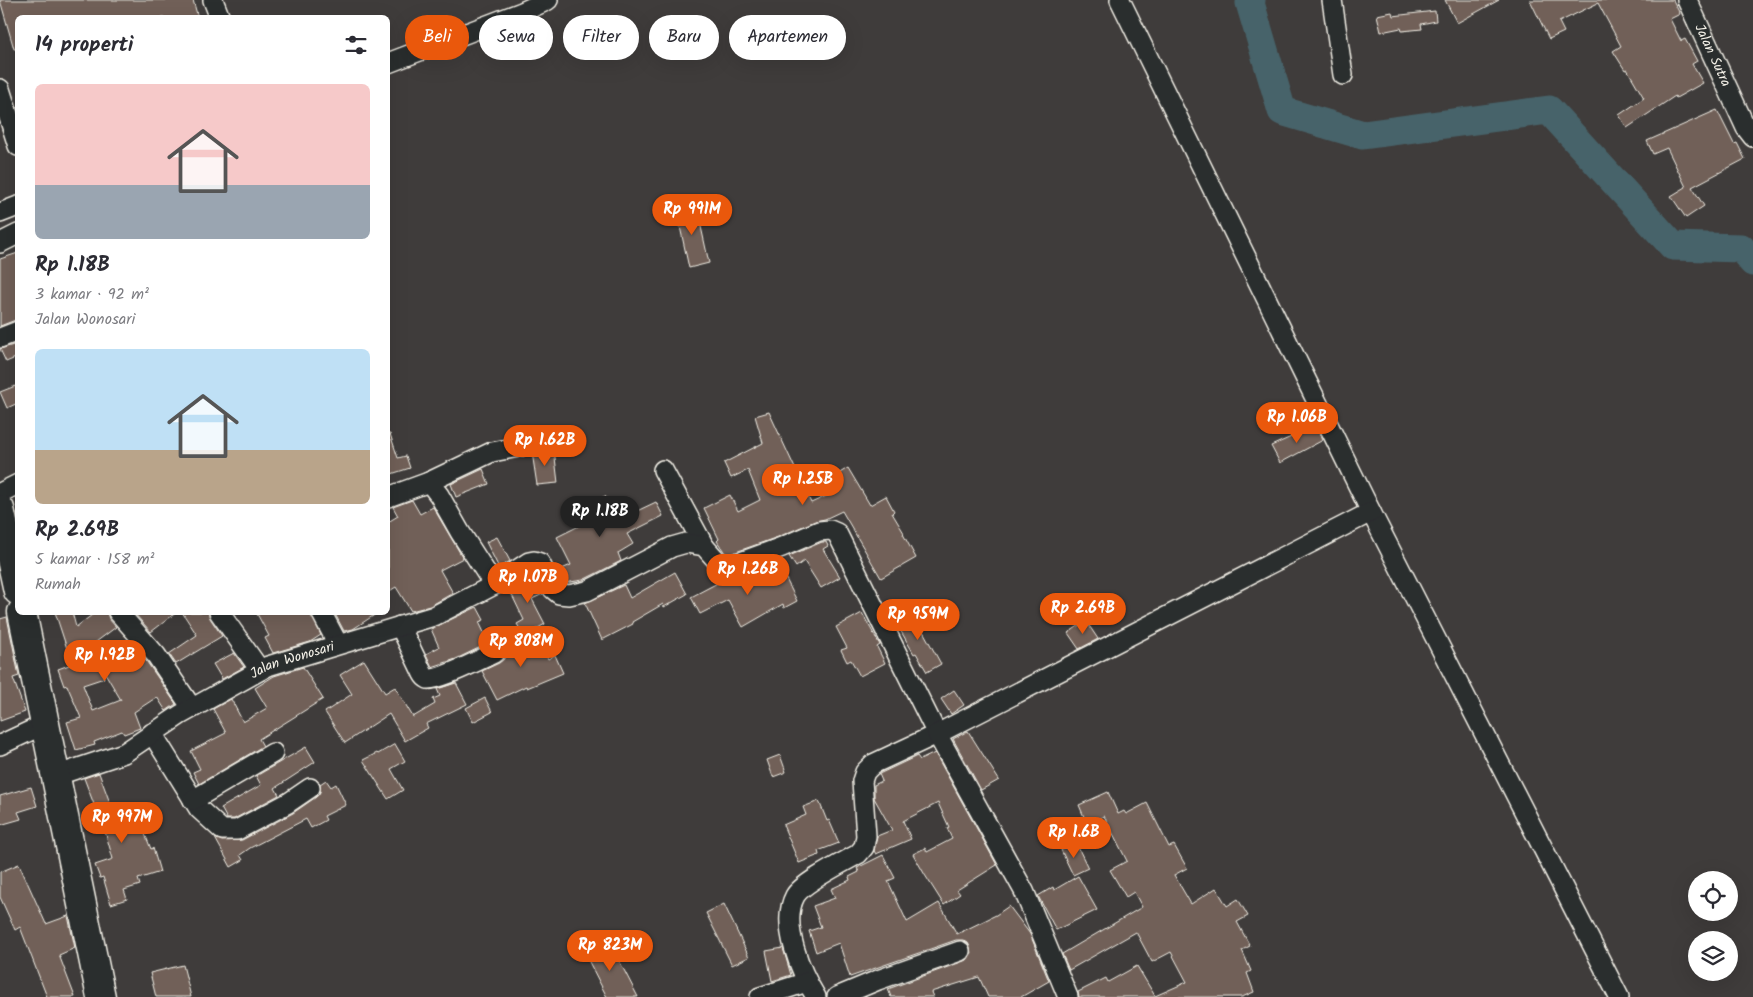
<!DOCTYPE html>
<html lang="id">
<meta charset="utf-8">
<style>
:root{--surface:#fff;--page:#f2f2f3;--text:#2b2b33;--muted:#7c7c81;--accent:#ea580c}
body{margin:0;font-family:Kalam,sans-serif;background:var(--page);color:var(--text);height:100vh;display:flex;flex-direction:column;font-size:19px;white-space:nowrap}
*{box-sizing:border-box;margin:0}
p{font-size:16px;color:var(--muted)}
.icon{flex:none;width:28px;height:28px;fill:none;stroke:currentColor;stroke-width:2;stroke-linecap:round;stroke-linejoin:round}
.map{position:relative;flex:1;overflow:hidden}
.sheet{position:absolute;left:15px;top:15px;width:375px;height:600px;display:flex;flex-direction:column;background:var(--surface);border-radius:8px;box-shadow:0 5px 20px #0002}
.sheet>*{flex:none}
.banner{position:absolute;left:405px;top:15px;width:475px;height:45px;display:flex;gap:10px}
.controls{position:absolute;left:1688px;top:871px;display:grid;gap:10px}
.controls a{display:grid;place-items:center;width:50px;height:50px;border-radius:50%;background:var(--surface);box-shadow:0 5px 20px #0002;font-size:25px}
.price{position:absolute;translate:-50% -42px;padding:0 11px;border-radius:18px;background:var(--accent);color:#fff;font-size:16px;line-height:32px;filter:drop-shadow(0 1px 2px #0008)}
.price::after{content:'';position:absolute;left:50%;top:30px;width:15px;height:11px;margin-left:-8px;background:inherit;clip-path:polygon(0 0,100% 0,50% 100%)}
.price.selected{background:#222;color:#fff}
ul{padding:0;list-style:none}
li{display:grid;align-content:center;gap:10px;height:265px;padding:0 20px}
li span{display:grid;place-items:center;height:155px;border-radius:8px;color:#555}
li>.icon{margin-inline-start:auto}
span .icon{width:90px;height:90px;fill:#fffc;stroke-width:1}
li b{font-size:21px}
h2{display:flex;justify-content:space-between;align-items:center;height:60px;padding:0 20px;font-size:21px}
.pill{padding:0 18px;border-radius:22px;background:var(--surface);box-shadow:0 5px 20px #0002;font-size:18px;line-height:45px}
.pill.selected{background:var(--accent);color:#fff}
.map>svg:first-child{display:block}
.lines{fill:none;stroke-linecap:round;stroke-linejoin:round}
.river{stroke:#47646b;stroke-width:29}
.building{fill:#716058;stroke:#f4f1e8}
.minor-casing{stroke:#f4f1e8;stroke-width:22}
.highway-casing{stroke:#f4f1e8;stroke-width:31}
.minor{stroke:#2a2d2e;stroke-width:19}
.highway{stroke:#2a2d2e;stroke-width:28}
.labels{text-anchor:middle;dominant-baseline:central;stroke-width:5;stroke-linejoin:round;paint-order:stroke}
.street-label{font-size:14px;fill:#f4f1e8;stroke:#2a2d2e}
</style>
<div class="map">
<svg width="1753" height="997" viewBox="0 0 1753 997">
<rect width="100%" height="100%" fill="#3f3c3b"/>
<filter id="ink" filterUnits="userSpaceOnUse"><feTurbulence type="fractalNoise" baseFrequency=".02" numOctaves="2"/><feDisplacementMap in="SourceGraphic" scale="10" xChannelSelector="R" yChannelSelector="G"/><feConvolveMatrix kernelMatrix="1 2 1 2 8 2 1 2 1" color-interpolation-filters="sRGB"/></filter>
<g filter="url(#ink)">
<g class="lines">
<polyline class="river" points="1251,0 1250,3 1282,111 1363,135 1549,110 1673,246 1741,248 1753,262"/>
</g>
<g class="building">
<polygon points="0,0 193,0 198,18 18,18 18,49 14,49"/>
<polygon points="1445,0 1499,0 1457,23"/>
<polygon points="1530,0 1673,0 1680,14 1670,19 1681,41 1685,39 1697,61 1692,64 1703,83 1676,98 1675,96 1627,128 1619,115 1644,98 1627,69 1625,70 1613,51 1621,46 1598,3 1559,22 1564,32 1549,39"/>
<polygon points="1435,11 1436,21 1421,24 1422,29 1402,31 1401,28 1381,32 1377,15 1392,12 1393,16"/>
<polygon points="1717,110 1734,144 1737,143 1745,159 1692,187 1704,206 1686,218 1671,196 1686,187 1667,148 1653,154 1647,141"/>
<polygon points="696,204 709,263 689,268 676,208"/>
<polygon points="18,253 18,319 0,326 0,259"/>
<polygon points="17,344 18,357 6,362 0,349"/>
<polygon points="18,385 18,403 7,408 0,392"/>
<polygon points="769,412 811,503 835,492 828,480 848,468 870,505 886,496 894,511 892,513 904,533 903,534 916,558 881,578 842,511 825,519 815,521 778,537 730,554 725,553 717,541 719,539 704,508 730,495 738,511 760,500 748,470 731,478 724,463 763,443 755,416"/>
<polygon points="1316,426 1323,440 1280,463 1271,446"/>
<polygon points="388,434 390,434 398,458 406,456 410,468 388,475"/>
<polygon points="554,449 558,483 537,485 532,452"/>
<polygon points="483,469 489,484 456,497 451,484"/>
<polygon points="605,496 618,520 656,502 663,516 627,534 633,544 618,553 621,561 583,580 564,583 557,571 571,565 557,537 581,525 574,512"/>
<polygon points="412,500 420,514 433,507 463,558 440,570 453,593 430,606 411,611 396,587 388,592 388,522 398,516 393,507"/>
<polygon points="497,537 510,561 499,568 486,542"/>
<polygon points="822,542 826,542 828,546 823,549 840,577 821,588 804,561 796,567 789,556"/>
<polygon points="781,569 797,601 784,608 783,604 743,627 728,600 700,614 691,597 729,577 747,572 753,583"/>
<polygon points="675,572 687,594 664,607 663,604 632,622 633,624 602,640 585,603 624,585 630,598"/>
<polygon points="532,573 543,594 532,599 545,624 524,636 517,624 524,620 509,589"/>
<polygon points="477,607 484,620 479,622 489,643 456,659 432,667 426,654 439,647 431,629"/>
<polygon points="912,611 941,664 927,672 916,653 914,654 895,621"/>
<polygon points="55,612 72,612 76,627 96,612 107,612 109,619 116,627 92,645 104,678 83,685 93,711 121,700 102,668 135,649 147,662 176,704 166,711 157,697 134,712 140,728 124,734 122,731 94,742 95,745 76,750 67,722 81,718 67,685 64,686 58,669 72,664"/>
<polygon points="133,612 177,612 151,632"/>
<polygon points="182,612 208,612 210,618 222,636 176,664 169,654 197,635"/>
<polygon points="256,612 310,612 321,635 310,642 273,653 265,638 269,636"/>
<polygon points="334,612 379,612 353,629 344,631"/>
<polygon points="862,613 880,645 877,647 885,663 860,676 851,660 847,662 841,650 847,648 836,627"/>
<polygon points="7,617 19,676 13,678 25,712 0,721 0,619"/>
<polygon points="1086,621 1098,639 1079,649 1068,633"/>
<polygon points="532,633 548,659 555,655 563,673 527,688 526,686 497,700 482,671 499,663 504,659 505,650"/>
<polygon points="234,653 244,667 222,679 213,664"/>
<polygon points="364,660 385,693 395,687 413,717 435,704 433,699 440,696 437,689 456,683 467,704 426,724 428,728 405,741 389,714 345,743 325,712 352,694 340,675"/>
<polygon points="303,667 323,699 259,739 263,746 199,784 193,772 200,769 191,751 226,733 213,709 231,699 243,722 267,708 255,688 274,676"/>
<polygon points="954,690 964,705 951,714 941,699"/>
<polygon points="485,698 492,712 473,722 466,708"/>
<polygon points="968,731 999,780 981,790 953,739"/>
<polygon points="395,744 405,761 391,769 403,790 388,799 363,760 377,753 378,754"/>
<polygon points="306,747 315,762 275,788 279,795 234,819 227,819 221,808 261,785 256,776"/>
<polygon points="935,753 997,865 957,890 960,894 944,905 925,875 913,854 925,848 927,852 952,839 947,828 949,827 938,803 903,821 911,839 876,854 874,851 877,836 892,830 874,798 874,785 882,781 879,774 917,756 920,760"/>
<polygon points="780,755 786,772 773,777 767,760"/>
<polygon points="99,773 113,811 133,804 151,849 153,848 160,872 138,879 140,885 124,890 127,899 111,904 103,877 100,878 95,865 113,859 100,814 98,815 84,778"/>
<polygon points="326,780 331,787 336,784 346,805 324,816 326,820 311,828 306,819 250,848 240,855 243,860 231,867 215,838 222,841 242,840 293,813 316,797 320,792 320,784"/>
<polygon points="31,787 37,806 18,812 21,819 0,825 0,796"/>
<polygon points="1108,792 1118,814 1124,811 1126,814 1147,803 1169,847 1174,845 1187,868 1174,875 1191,904 1216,888 1227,906 1238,899 1248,916 1237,922 1250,946 1242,950 1251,971 1247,973 1254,992 1242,997 1079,997 1078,992 1106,978 1108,982 1137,966 1155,996 1187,982 1171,952 1152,962 1136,932 1069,970 1062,954 1142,907 1134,892 1126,897 1110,870 1127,861 1104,816 1087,824 1079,805"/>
<polygon points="819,801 827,821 829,820 839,843 818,851 819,855 799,863 783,825 806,815 803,807"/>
<polygon points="1076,843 1088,868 1073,875 1061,850"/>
<polygon points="883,855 895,878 888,881 907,922 939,903 957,934 996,915 1009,906 1030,934 1049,981 1021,997 988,997 979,977 931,992 933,997 891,997 888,989 964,961 968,959 971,954 970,947 968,943 963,940 956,940 850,977 839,943 816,952 809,931 821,927 813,906 835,898 831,889 850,880 849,877 859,872 857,868"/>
<polygon points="19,864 46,924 68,916 75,948 59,955 75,997 47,997 20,927 15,930 0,897 0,872"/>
<polygon points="1078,876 1097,910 1056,930 1038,896 1053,887 1054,890"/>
<polygon points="724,904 749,957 732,965 706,913"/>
<polygon points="609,941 638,997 607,997 585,954"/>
<polygon points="783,948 791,975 772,981 766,951"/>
<polygon points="183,965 191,997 156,997 150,973"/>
</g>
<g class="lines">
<defs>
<g id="minor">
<polyline points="213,0 220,18"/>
<polyline points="1120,0 1371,512 1619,997"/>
<polyline points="1332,0 1343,75"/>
<path id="s1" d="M1687,0L1746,128L1753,137"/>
<polyline points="388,63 522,12 548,0"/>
<polyline points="0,89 18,146"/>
<polyline points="0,213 18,206"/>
<polyline points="0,243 18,234"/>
<polyline points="0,338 18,331"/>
<polyline points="663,470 704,546"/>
<polyline points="429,482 492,452 519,447"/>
<polyline points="0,493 18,484"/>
<polyline points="388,497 429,482 439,495 460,532 494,585"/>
<polyline points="118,612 156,655 192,708"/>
<polyline points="219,612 260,670"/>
<polyline points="321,612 338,644"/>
<path d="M400,626L423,674C424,676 426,678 428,679C436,682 484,658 494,653"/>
<polyline points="152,733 199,809 222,830 237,830 288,803 310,788"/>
<polyline points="0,745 45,724"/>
<path id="s2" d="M55,776L124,753L180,715L268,666L434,616L494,585L529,562L534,561L540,563L553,589L559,594L569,595L587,591L672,547L686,543L704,546L719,563L730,566L782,547L819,531L830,530L837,533L937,734L873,764L865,772L862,781L866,836L864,847L858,854C844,862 802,883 795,896C780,924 801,973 816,997"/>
<polyline points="193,800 273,753"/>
<polyline points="760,997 807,982"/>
<polyline points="837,997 878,980 960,951"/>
<polyline points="1068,997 1024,891 937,734 1371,512"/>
</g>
<g id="highway">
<polyline points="0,509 18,591"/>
<polyline points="22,612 101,997"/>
</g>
</defs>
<use href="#minor" class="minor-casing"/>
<use href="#highway" class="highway-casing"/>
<use href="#minor" class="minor"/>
<use href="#highway" class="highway"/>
</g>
</g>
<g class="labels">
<g class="street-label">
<text stroke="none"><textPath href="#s1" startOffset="61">Jalan Sutra</textPath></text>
<text stroke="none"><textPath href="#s2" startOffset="266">Jalan Wonosari</textPath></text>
</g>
</g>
</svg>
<div class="controls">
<a><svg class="icon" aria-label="locate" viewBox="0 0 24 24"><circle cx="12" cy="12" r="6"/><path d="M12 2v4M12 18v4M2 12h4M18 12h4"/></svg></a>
<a><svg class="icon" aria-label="layers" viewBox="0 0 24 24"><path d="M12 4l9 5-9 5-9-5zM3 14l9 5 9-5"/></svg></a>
</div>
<b class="price" style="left:692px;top:236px">Rp 991M</b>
<b class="price" style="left:1297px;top:444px">Rp 1.06B</b>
<b class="price" style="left:545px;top:467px">Rp 1.62B</b>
<b class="price" style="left:803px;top:506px">Rp 1.25B</b>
<b class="price selected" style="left:600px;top:538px">Rp 1.18B</b>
<b class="price" style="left:748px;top:596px">Rp 1.26B</b>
<b class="price" style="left:528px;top:604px">Rp 1.07B</b>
<b class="price" style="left:1083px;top:635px">Rp 2.69B</b>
<b class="price" style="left:918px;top:641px">Rp 959M</b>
<b class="price" style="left:521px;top:668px">Rp 808M</b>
<b class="price" style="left:105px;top:682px">Rp 1.92B</b>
<b class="price" style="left:122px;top:844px">Rp 997M</b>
<b class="price" style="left:1074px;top:859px">Rp 1.6B</b>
<b class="price" style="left:610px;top:972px">Rp 823M</b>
<div class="banner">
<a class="pill selected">Beli</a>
<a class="pill">Sewa</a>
<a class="pill">Filter</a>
<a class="pill">Baru</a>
<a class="pill">Apartemen</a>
</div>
<section class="sheet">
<h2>14 properti<svg class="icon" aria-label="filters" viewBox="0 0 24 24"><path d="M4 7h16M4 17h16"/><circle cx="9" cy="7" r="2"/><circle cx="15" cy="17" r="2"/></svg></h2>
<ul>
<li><span style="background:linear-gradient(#f6c9c9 65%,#9aa5b1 0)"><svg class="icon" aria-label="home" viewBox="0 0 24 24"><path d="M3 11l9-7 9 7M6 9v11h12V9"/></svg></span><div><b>Rp 1.18B</b><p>3 kamar · 92 m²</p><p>Jalan Wonosari</p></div></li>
<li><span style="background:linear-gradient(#bfe0f5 65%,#b9a48a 0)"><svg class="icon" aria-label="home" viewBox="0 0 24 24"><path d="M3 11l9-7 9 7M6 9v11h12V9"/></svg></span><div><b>Rp 2.69B</b><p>5 kamar · 158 m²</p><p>Rumah</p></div></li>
</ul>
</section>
</div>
